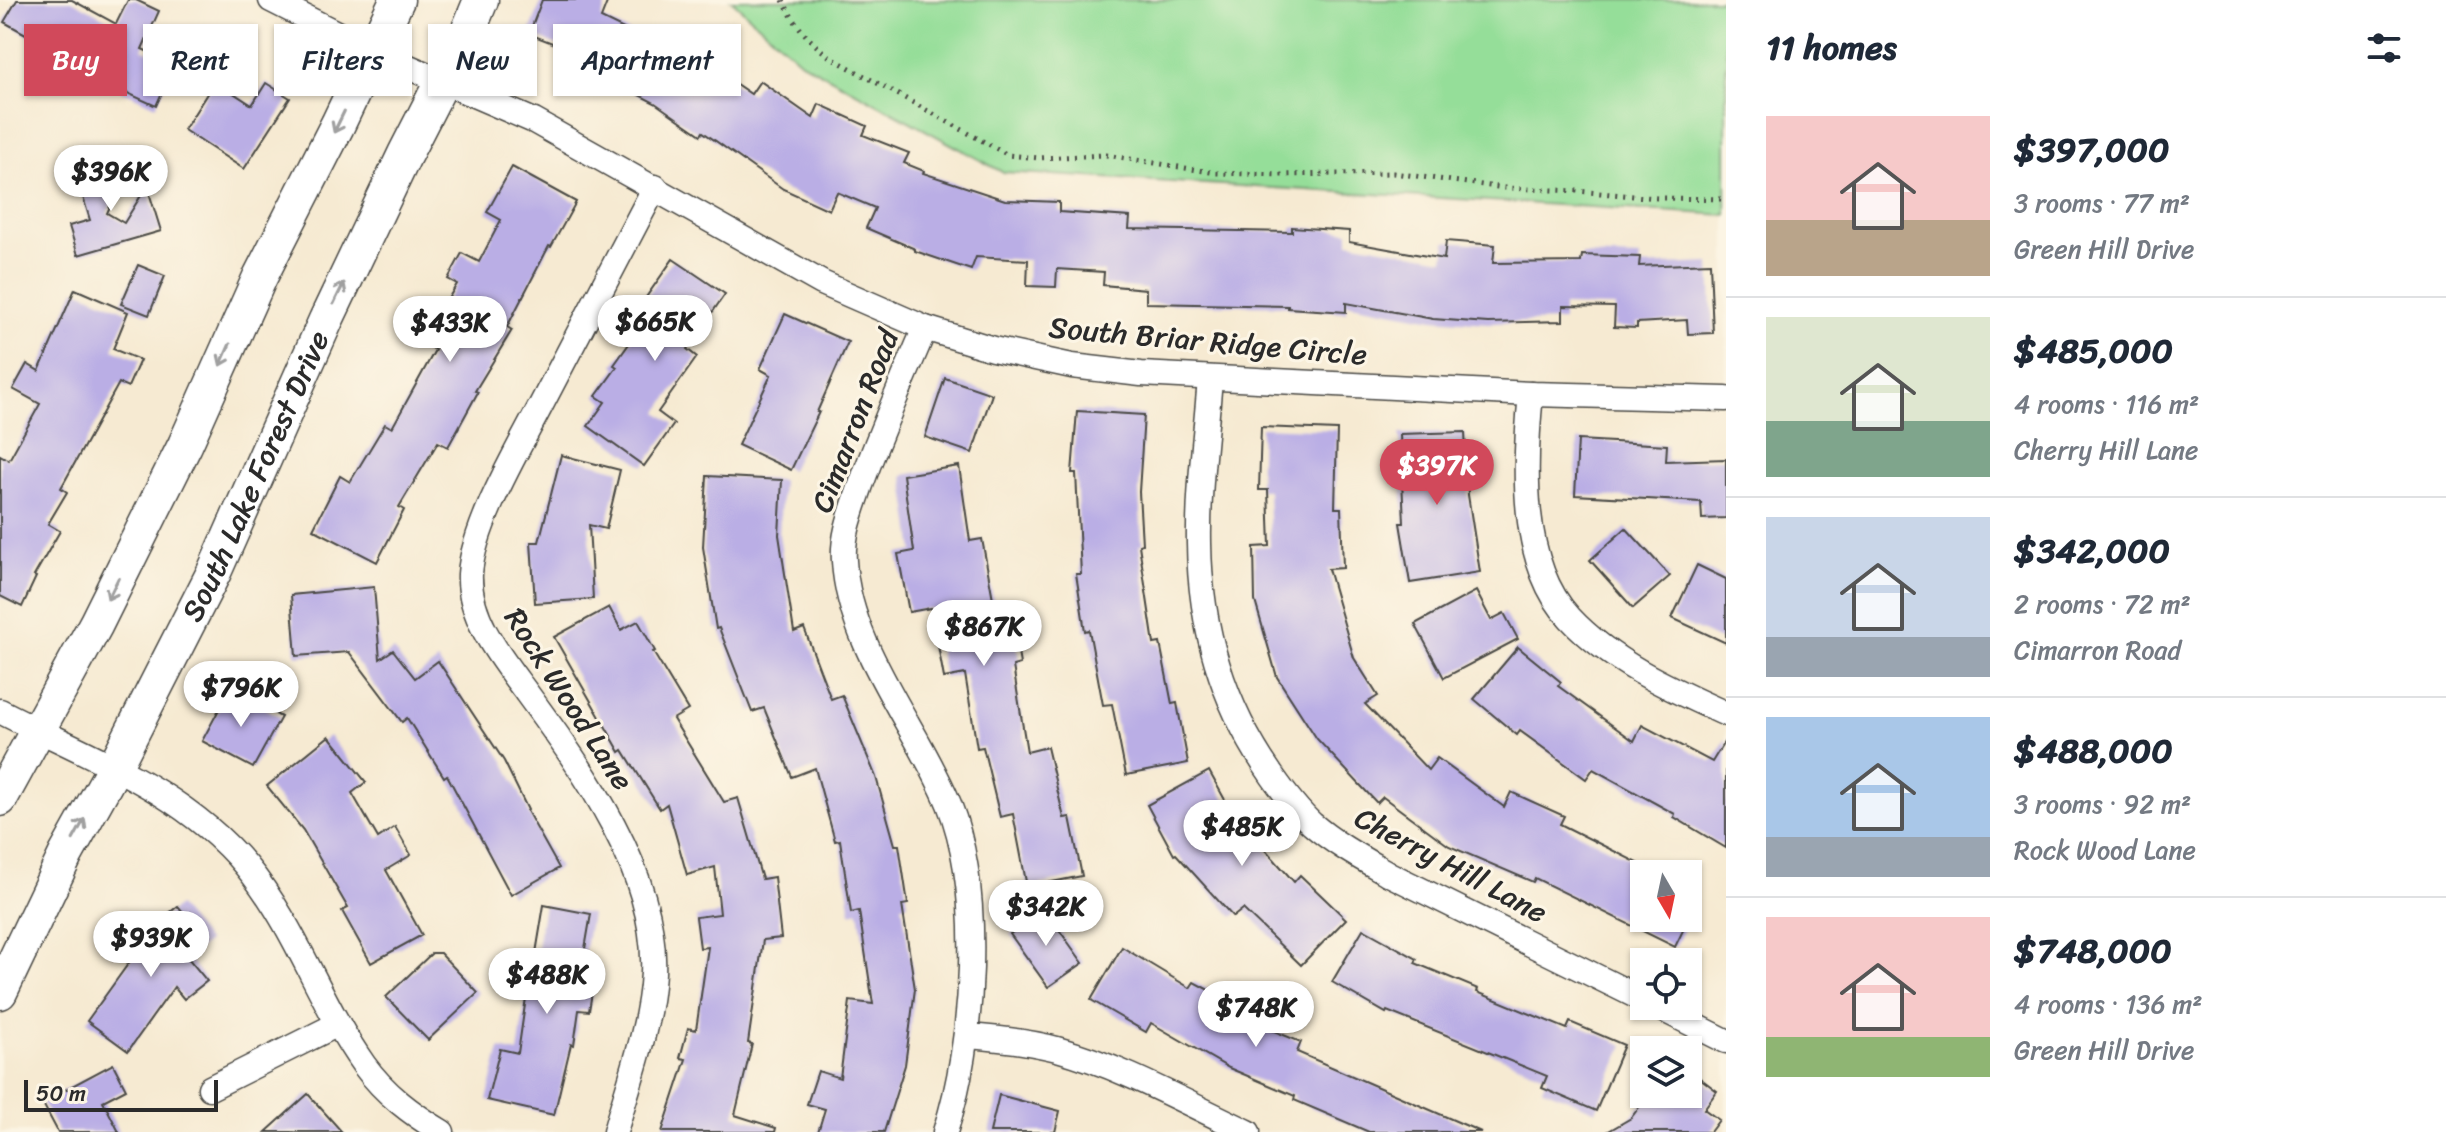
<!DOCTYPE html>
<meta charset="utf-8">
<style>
:root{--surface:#fff;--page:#f6f6f7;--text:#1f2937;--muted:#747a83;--line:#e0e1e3;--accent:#d1495b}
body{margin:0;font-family:Sriracha,sans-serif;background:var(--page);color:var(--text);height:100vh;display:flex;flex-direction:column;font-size:30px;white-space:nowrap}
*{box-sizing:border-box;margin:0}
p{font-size:26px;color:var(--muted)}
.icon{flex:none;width:44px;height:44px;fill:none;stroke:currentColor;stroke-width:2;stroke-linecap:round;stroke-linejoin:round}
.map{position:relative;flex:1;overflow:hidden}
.side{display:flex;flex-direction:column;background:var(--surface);width:720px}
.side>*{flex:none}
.guide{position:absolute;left:24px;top:24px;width:760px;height:72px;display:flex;gap:16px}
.needle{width:52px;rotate:171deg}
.tools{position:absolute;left:1630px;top:860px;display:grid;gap:16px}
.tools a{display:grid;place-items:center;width:72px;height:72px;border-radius:0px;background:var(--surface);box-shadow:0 2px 6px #0004;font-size:40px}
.scale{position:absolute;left:24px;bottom:20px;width:194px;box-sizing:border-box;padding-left:8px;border:4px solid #2b2b2b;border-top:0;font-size:22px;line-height:28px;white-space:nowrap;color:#2b2b2b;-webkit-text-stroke:6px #fcf5e5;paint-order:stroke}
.price{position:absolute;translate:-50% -68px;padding:0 18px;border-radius:28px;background:#fff;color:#222;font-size:26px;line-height:52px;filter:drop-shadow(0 2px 4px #0008)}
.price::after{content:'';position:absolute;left:50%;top:48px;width:24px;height:18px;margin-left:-12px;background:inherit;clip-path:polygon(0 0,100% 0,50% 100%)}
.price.current{background:var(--accent);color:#fff}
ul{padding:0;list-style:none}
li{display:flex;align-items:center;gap:24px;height:200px;padding:0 40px}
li+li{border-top:2px solid var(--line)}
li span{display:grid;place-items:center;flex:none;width:224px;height:160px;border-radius:0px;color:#555}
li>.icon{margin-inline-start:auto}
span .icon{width:96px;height:96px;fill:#fffc;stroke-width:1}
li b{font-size:34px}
h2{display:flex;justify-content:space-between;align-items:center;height:96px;padding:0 40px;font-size:34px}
.pill{padding:0 28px;border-radius:0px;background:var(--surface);box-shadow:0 2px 6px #0004;font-size:28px;line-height:72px}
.pill.current{background:var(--accent);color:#fff}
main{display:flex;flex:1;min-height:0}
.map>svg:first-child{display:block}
.green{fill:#95de99;stroke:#608462;stroke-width:2}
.building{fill:#baaee5}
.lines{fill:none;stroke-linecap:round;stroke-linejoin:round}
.minor-casing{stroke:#494844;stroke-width:27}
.secondary-casing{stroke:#494844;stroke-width:37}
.path{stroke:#494844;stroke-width:5;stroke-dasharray:2 6;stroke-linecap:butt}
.minor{stroke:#fff;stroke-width:24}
.secondary{stroke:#fff;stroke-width:34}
.oneway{stroke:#a0a0a0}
.labels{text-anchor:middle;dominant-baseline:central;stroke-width:6;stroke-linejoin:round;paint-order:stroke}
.street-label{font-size:30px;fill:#2b2b2b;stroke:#fcf5e5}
</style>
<main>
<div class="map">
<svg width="1726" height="1132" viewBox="0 0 1726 1132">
<rect width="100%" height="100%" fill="#fcf5e5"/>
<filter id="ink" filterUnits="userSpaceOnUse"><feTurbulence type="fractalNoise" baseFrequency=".0125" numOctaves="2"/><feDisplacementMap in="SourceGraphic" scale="16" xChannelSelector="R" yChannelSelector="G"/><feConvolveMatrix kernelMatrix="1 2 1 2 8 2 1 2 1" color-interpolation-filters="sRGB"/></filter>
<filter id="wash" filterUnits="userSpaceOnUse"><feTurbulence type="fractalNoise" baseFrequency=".006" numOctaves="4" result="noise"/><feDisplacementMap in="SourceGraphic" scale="32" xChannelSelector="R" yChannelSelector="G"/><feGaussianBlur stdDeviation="1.8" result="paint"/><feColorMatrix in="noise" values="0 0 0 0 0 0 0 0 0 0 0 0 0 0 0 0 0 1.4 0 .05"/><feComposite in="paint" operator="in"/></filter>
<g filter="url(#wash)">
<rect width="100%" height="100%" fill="#f6ead2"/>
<polygon class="green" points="731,0 1726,0 1726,215 1002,172 801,62"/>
<g id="blocks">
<g class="building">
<polygon points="17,0 72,0 116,24 128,0 136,0 159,11 142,49 175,64 156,106 92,77 95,72 4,22"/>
<polygon points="542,0 608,0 601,18 681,57 686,50 751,94 760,81 813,118 819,104 867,126 863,135 909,153 904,163 924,171 923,173 1005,200 1059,202 1059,212 1130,217 1129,229 1292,232 1292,227 1349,231 1349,242 1444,259 1446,241 1495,245 1493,263 1581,262 1582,255 1640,257 1639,266 1710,263 1713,333 1688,334 1687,320 1637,323 1637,328 1614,327 1615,307 1563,306 1563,321 1488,323 1433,319 1346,303 1346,312 1288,308 1288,306 1146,303 1146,289 1103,285 1104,272 1057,269 1056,287 1027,286 1028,260 976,257 971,270 915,251 915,249 866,228 875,208 837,192 829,210 783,189 703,132 701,135 655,103 588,69 594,59 529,34"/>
<polygon points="215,81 252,105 266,83 290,98 244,169 184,130"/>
<polygon points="130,162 107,213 124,223 147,186 161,231 78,255 69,226 90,220 77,177"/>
<polygon points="512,167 576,202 551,247 549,246 507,327 512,330 475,391 478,392 448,447 438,442 399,507 404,510 377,562 313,529 340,476 350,482 385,424 392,428 435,350 422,342 457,284 448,279 462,253 479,262 501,220 487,212"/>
<polygon points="673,259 725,294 687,349 697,357 658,412 674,424 644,466 588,426 605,402 596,396 617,367 614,365 653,310 642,303"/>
<polygon points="138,265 165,276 149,315 121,304"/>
<polygon points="75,289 128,312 113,349 140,360 128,387 119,383 61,488 67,492 48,524 60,531 34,576 36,577 22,607 0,596 0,455 9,460 40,404 13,389 27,364 39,371"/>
<polygon points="785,314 848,342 817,412 819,412 791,470 738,445 771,375 760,369"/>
<polygon points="945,378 992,394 972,453 925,437"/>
<polygon points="1077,411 1144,415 1139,492 1142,544 1139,545 1154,644 1160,643 1172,704 1177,703 1188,763 1126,775 1112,704 1103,705 1089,630 1085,631 1076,574 1081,574 1076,473 1072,473"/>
<polygon points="1261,427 1337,430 1335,508 1341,508 1343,568 1328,569 1354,658 1378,696 1365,704 1428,770 1437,758 1504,807 1511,792 1564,816 1560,824 1644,866 1644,918 1689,918 1675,947 1535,878 1533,882 1449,846 1383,797 1377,803 1317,739 1277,677 1255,601 1254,547 1270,546 1268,490 1259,490"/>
<polygon points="1465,432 1468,495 1480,572 1410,583 1400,523 1404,523 1400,434"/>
<polygon points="1578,440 1667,445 1666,461 1726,459 1726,518 1702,519 1701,502 1575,495"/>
<polygon points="561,455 620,470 606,529 589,525 593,599 535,603 531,542 539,542"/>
<polygon points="959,466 970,541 982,539 995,610 1010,607 1020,664 1013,666 1027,752 1047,747 1064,818 1070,817 1082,876 1027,887 1013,814 1000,817 983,747 977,748 965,674 944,678 931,608 909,612 898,554 914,551 903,475"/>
<polygon points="707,476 782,480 779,535 794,632 804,628 831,699 842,695 876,777 895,845 899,845 908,904 902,905 915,989 905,1065 884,1132 818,1132 825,1109 807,1104 818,1071 840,1078 850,1001 873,1004 859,911 851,913 840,840 835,841 815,768 792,777 764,708 752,712 719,628 716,629 703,547"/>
<polygon points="1626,528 1670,576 1633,608 1590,560"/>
<polygon points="1697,565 1726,579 1726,643 1672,618"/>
<polygon points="374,587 380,659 393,650 415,678 438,661 504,761 528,810 527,811 559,868 511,895 447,775 444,777 407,718 402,722 349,652 296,656 291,595"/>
<polygon points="1476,591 1491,620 1504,613 1518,639 1444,678 1415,624"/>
<polygon points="609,607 621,630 638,621 655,651 653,652 688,710 673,719 724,802 738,798 762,879 774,877 781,938 763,940 748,1043 752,1044 735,1115 776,1128 775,1132 662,1132 686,1059 680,1058 688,1028 696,1030 708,947 700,948 696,917 720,914 715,867 687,875 667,804 660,809 623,750 620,752 554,637"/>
<polygon points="1518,647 1561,682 1558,686 1634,741 1642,725 1712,762 1726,739 1726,848 1674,817 1675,814 1593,769 1586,779 1520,731 1517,735 1474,699"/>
<polygon points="230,689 281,717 253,768 202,741"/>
<polygon points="329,736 366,782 352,793 378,838 395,827 411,855 386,870 422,935 371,963 342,911 348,908 303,830 267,786"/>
<polygon points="1209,771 1230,809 1294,882 1300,875 1346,919 1301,965 1243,909 1233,917 1176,854 1174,855 1147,805"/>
<polygon points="544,905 591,914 579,984 593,986 589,1011 579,1010 574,1045 571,1044 554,1115 487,1100 500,1049 518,1053 529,977 532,977"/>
<polygon points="178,906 208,942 188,958 207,981 184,999 174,987 128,1051 87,1021 141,946 136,940"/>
<polygon points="1044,909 1083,963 1048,987 1010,934"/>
<polygon points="1363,929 1417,959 1415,963 1478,989 1477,992 1567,1029 1570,1022 1624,1045 1596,1111 1542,1088 1547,1076 1387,1011 1386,1013 1332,982"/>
<polygon points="1122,947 1190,988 1194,982 1246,1010 1242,1018 1301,1042 1297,1052 1481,1132 1369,1132 1294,1100 1295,1096 1229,1068 1151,1023 1146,1032 1091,1000"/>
<polygon points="432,953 440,953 478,993 428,1040 386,997"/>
<polygon points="113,1064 126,1089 103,1101 119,1132 58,1132 42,1102"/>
<polygon points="1688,1069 1717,1091 1704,1109 1719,1120 1710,1132 1607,1132 1631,1118 1649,1094 1688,1094"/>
<polygon points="308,1094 342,1132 266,1132"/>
<polygon points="999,1095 1060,1111 1055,1132 990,1132"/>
</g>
</g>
</g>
<g filter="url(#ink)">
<use href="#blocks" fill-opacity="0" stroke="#494844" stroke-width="2"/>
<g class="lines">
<defs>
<g id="minor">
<polyline points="271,0 372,51 534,121 822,283 925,328 993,349 1072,366 1141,374 1531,394 1726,399"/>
<path d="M925,328C903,380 880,432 861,485C853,509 842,535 844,561C849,648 917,726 949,804C984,892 974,1043 945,1132"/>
<path d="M1210,378C1206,433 1198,489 1199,543C1200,628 1224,708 1273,777C1285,794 1297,810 1312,824C1335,844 1363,859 1389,874L1644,1000"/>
<path d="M1531,394C1524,462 1519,564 1570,618C1612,663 1671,689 1726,714"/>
<path d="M0,711C87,756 182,789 246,866C296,926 319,1002 364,1065C385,1094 412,1114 442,1132"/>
<polyline points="1656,1006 1726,1041"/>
<path d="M966,1036C996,1038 1027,1041 1057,1049C1123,1067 1186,1103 1248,1132"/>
<polyline points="210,1088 338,1024"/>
<path d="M615,1132C629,1081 650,1027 653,973C658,872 583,770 526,692C501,658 468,618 470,574C473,526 517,451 540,407C578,334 617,261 655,187"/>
</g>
<g id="secondary">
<polyline points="0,799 96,624 185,445 260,277 338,124 397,0"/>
<path id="s1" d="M0,992L66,854L114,768L214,572L326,320L405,154L470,27L481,0"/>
</g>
</defs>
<use href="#minor" class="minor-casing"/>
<use href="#secondary" class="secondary-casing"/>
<path class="path" d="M783,0C794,24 809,41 830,57L1008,155L1039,158L1106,155L1216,173L1280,175L1393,173L1505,188L1577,191L1657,198L1726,199"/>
<use href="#minor" class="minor"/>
<use href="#secondary" class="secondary"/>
</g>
<defs><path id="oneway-shaft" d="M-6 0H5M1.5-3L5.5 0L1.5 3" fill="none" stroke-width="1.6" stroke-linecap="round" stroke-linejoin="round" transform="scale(2)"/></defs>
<g class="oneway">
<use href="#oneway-shaft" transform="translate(339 122) rotate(116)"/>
<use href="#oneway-shaft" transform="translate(339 293) rotate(-64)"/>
<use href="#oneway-shaft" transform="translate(225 355) rotate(114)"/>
<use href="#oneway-shaft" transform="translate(113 589) rotate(116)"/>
<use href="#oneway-shaft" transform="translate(79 829) rotate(-61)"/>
</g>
</g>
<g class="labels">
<g class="street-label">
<text transform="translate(1208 341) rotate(5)">South Briar Ridge Circle</text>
<text transform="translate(855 421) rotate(-69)">Cimarron Road</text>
<text stroke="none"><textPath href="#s1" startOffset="576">South Lake Forest Drive</textPath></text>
<text transform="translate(569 699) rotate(57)">Rock Wood Lane</text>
<text transform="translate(1451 865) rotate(28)">Cherry Hill Lane</text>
</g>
</g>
</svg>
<div class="tools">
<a><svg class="needle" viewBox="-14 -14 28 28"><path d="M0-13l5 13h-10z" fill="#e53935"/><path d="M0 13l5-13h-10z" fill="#747a83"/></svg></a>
<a><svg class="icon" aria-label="locate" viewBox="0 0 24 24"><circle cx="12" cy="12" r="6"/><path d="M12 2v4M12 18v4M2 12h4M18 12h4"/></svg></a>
<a><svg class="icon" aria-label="layers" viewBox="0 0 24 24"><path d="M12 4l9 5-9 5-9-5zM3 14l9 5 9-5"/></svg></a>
</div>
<div class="scale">50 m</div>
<b class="price" style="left:111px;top:213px">$396K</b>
<b class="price" style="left:655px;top:363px">$665K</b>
<b class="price" style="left:450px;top:364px">$433K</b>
<b class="price current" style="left:1437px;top:507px">$397K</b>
<b class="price" style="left:984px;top:668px">$867K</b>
<b class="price" style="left:241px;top:729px">$796K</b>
<b class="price" style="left:1242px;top:868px">$485K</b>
<b class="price" style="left:1046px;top:948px">$342K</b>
<b class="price" style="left:151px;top:979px">$939K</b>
<b class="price" style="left:547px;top:1016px">$488K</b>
<b class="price" style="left:1256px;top:1049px">$748K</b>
<div class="guide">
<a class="pill current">Buy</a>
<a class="pill">Rent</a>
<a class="pill">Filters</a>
<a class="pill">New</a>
<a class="pill">Apartment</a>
</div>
</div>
<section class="side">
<h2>11 homes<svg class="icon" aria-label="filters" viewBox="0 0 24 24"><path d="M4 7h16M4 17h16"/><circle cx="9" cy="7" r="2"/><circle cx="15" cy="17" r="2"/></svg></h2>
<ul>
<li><span style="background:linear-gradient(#f6c9c9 65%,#b9a48a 0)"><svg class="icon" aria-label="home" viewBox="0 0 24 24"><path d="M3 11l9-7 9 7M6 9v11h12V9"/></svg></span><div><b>$397,000</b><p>3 rooms · 77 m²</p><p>Green Hill Drive</p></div></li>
<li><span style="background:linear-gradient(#dfe7d0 65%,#7fa58c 0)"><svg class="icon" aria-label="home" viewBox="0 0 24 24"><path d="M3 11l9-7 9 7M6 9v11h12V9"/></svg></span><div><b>$485,000</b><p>4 rooms · 116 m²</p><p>Cherry Hill Lane</p></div></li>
<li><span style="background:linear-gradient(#c9d6e8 75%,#9aa5b1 0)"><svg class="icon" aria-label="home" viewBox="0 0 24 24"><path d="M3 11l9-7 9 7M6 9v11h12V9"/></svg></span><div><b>$342,000</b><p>2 rooms · 72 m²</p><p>Cimarron Road</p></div></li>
<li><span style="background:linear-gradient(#a9c7e8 75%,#9aa5b1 0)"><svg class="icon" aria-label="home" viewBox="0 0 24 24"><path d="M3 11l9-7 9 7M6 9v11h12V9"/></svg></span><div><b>$488,000</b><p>3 rooms · 92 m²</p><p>Rock Wood Lane</p></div></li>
<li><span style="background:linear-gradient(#f6c9c9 75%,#8fb573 0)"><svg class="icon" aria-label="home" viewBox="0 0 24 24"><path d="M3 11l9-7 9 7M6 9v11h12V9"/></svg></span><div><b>$748,000</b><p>4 rooms · 136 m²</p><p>Green Hill Drive</p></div></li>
</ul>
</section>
</main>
